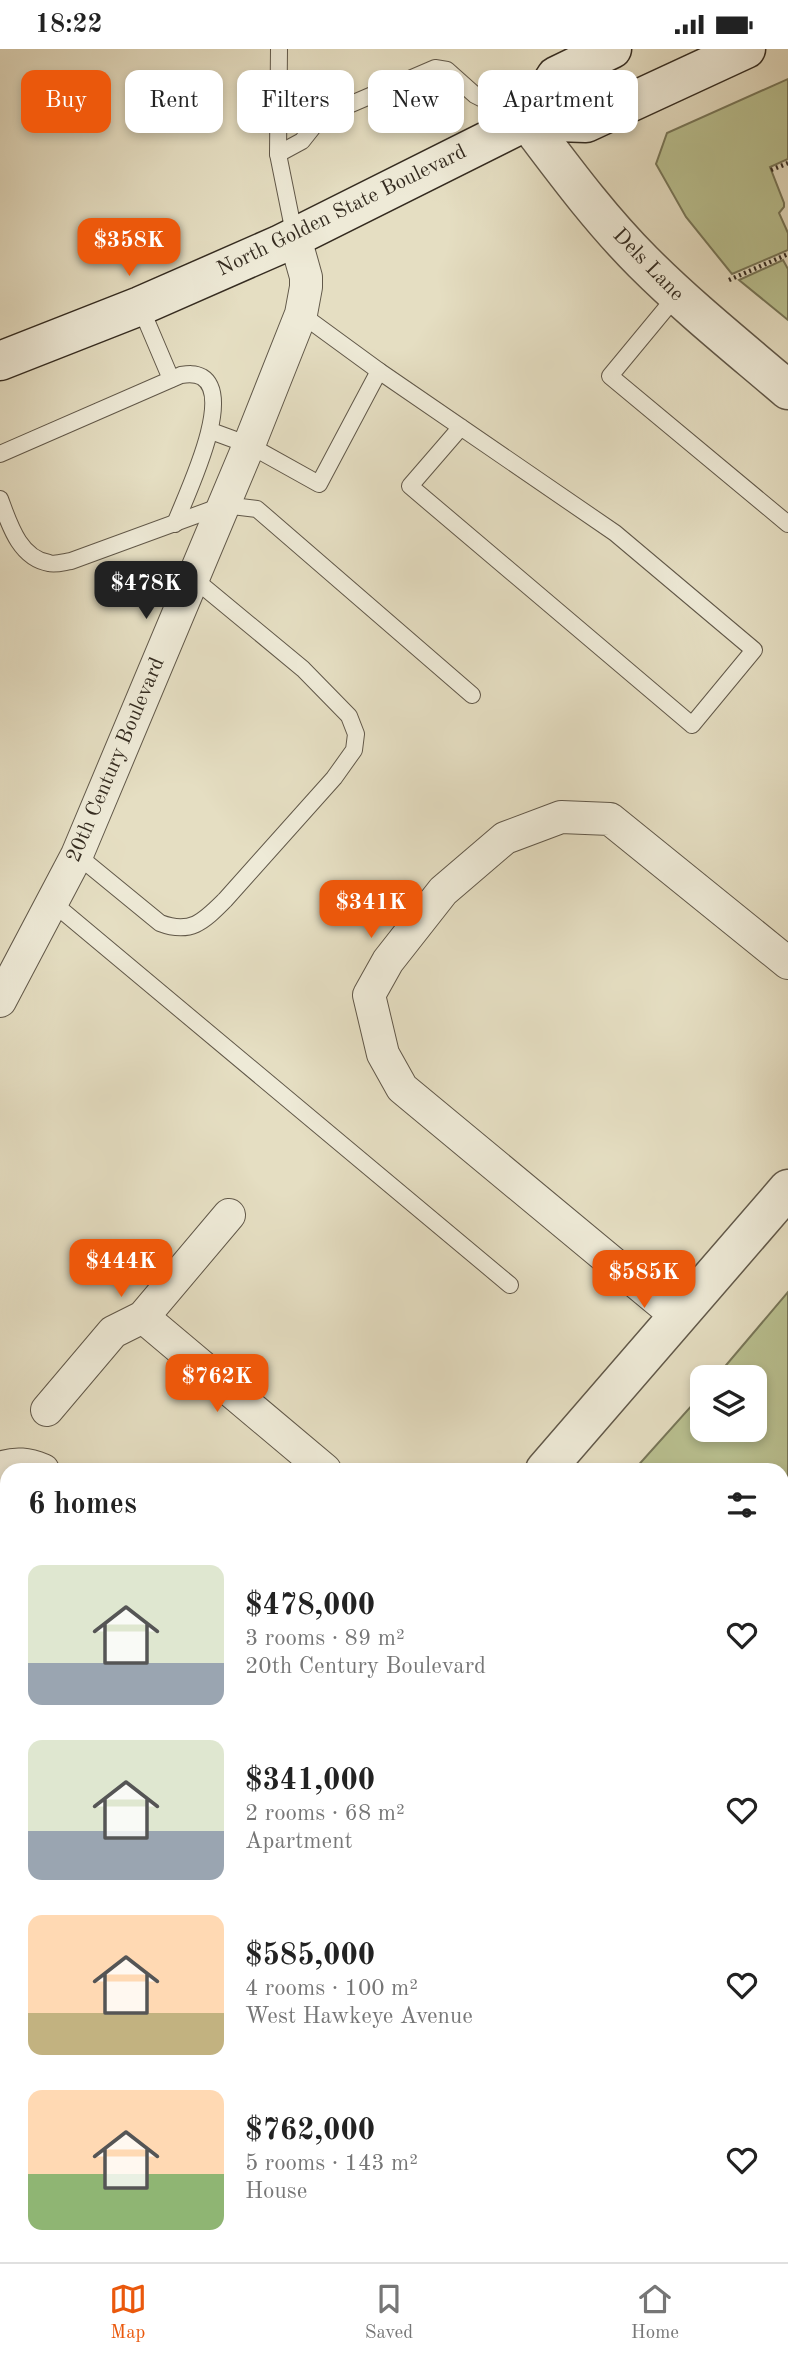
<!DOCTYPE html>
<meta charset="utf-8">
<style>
:root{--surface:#fff;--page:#f2f2f2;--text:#222;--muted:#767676;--line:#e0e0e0;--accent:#ea580c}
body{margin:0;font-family:"Old Standard TT",serif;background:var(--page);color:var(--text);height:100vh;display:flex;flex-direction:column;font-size:26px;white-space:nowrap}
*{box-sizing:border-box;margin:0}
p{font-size:23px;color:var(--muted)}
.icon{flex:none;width:38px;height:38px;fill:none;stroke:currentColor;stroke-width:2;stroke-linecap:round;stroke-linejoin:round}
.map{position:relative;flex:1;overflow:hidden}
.panel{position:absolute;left:0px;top:1414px;width:789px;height:800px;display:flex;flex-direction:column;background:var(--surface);border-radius:21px 21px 0 0;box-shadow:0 4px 10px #0003}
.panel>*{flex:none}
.hud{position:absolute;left:21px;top:21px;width:747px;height:63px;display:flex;gap:14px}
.buttons{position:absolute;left:690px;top:1316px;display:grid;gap:14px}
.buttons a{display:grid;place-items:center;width:77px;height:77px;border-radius:14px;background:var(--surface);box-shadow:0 4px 10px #0003;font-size:35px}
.price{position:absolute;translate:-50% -60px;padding:0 16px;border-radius:14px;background:var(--accent);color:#fff;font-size:23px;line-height:46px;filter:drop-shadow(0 2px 4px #0008)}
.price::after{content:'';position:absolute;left:50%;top:42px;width:21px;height:16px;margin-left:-10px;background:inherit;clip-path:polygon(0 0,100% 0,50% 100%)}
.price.selected{background:#222;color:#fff}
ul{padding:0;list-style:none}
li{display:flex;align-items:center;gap:21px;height:175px;padding:0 28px}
li span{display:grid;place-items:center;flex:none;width:196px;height:140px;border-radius:14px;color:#555}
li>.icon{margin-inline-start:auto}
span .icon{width:84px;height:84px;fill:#fffc;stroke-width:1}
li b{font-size:30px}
h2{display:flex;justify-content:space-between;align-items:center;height:84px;padding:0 28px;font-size:30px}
.chip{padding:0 24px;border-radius:14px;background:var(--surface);box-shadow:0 4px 10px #0003;font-size:24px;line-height:63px}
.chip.selected{background:var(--accent);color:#fff}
.status{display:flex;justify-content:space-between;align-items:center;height:49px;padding:0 35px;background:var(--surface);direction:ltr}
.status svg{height:19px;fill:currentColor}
.menu{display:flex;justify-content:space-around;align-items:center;height:98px;border-top:2px solid var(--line);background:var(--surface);font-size:19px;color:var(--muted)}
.menu a{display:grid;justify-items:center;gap:4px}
.menu .selected{color:var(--accent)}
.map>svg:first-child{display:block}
.green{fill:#b9c090;stroke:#777658;stroke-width:2}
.water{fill:#96bcb6;stroke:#6f827a;stroke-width:2}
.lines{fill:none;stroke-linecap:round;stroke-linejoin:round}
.service-casing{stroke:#615849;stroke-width:18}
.minor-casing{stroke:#615849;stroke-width:34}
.tertiary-casing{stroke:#615849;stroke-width:41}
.secondary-casing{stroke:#352c21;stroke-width:41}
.path{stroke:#352c21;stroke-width:4.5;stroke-dasharray:2 3.5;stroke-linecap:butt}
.service{stroke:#eeead7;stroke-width:16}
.minor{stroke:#eeead7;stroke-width:32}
.tertiary{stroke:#eeead7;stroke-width:38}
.secondary{stroke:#eeead7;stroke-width:38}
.labels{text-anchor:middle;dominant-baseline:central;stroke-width:5;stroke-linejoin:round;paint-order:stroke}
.street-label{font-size:21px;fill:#352c21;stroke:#eeead7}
</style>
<div class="status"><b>18:22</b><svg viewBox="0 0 49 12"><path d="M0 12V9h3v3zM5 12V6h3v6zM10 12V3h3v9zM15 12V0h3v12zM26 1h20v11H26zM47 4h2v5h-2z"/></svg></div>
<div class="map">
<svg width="788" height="2213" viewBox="0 0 788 2213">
<rect width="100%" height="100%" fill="#e5dec2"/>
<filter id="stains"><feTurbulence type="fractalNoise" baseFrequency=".00286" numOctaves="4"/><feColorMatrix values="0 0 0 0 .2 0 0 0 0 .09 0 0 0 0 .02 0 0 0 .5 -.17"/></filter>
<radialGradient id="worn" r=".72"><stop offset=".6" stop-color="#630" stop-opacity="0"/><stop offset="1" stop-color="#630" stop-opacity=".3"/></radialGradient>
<g class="green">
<polygon points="788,30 788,110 770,118 784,154 784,158 779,164 788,184 788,201 732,225 686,168 656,115 667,84"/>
<polygon points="783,211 788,220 788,271 739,231"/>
<polygon points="788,1243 788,2213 0,2213 0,2126 7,2118 7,2207 782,2207 782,1421 634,1421 702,1345 702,1381 754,1381 754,1328 716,1328"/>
</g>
<polygon class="water" points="788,1510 788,2213 353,2213 353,2207 782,2207 782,1516"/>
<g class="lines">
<defs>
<g id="service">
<polyline points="279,0 278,105 295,189"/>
<polyline points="278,105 302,92 321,68 435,19 447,21 475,46 524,71"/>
<polyline points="677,246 610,327 788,475"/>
<polyline points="140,257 171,330"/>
<polyline points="301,265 379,322 615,484 754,601 692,676 410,437 461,378"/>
<polyline points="211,382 249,396 319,435 379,322"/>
<path d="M0,405L181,326C188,325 195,324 202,328C235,348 185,448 175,475"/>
<path d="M0,450C9,474 19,509 49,514C55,516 64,513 71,512L224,456L257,460L472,646"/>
<path d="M77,806L160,874C191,886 204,872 225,851L334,729L354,701L356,685L349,667L303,620L193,529"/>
<polyline points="53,854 510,1236"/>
</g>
<g id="minor">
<polyline points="0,952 77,806 249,396 301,265 306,238 306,228 295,189"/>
<polyline points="143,1268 325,1421"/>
<polyline points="678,1268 402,1039 383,1005 369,946 388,912 443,842 505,789 561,768 610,770 788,914"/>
<polyline points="47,1361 113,1283 143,1268 229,1166"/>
<path d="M0,1419C16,1413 28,1415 43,1421"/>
<polyline points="0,1770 7,1762"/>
<polyline points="0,1859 7,1865"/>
</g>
<g id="tertiary">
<path d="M527,72C564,121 600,170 643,213C689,259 739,299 788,341"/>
<polyline points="545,1421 788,1140"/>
<polyline points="0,2030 7,2022"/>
</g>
<g id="secondary">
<polyline points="527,72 556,27 612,0"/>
<polyline points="0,312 140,257 279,196 527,72 586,74 746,0"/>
</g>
</defs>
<use href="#service" class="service-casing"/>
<use href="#minor" class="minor-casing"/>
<use href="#tertiary" class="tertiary-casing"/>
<use href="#secondary" class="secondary-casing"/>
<g class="path">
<polyline points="771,121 788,114"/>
<polyline points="729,231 788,205"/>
</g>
<use href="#service" class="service"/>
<use href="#minor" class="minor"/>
<use href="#tertiary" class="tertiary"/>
<use href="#secondary" class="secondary"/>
</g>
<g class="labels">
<g class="street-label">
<text transform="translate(342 162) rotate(-26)">North Golden State Boulevard</text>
<text transform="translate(648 216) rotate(46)">Dels Lane</text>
<text transform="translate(116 711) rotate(-67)">20th Century Boulevard</text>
</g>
</g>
<rect width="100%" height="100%" filter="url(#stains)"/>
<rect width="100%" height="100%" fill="url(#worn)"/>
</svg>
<div class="buttons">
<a><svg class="icon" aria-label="layers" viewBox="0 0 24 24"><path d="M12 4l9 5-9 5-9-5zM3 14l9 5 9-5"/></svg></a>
</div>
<b class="price" style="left:129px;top:229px">$358K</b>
<b class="price selected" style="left:146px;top:572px">$478K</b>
<b class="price" style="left:371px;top:891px">$341K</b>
<b class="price" style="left:121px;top:1250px">$444K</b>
<b class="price" style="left:644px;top:1261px">$585K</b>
<b class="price" style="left:217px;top:1365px">$762K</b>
<div class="hud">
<a class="chip selected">Buy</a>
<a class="chip">Rent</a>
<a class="chip">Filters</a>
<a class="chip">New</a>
<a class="chip">Apartment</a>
</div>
<section class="panel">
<h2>6 homes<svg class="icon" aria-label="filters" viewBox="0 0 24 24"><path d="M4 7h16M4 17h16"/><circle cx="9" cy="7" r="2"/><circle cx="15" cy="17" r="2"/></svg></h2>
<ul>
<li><span style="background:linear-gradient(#dfe7d0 70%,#9aa5b1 0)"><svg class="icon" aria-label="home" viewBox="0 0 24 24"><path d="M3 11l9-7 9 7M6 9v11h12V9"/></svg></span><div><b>$478,000</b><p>3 rooms · 89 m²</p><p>20th Century Boulevard</p></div><svg class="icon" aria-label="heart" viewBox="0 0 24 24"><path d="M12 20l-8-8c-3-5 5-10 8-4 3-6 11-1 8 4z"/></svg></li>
<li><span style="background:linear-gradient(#dfe7d0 65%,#9aa5b1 0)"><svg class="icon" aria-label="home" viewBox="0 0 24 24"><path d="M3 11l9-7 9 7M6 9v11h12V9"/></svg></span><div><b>$341,000</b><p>2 rooms · 68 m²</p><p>Apartment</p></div><svg class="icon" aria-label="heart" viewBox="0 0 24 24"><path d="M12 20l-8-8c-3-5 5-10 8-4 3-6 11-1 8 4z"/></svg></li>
<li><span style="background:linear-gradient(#ffd9b3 70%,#c2b280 0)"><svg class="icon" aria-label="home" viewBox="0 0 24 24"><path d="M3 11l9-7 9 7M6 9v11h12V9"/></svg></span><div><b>$585,000</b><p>4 rooms · 100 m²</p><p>West Hawkeye Avenue</p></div><svg class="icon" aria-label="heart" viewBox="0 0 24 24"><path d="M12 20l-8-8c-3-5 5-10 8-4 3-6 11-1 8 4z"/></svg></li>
<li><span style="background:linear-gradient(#ffd9b3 60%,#8fb573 0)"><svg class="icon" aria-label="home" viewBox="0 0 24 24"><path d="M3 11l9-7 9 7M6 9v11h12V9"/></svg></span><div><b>$762,000</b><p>5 rooms · 143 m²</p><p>House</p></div><svg class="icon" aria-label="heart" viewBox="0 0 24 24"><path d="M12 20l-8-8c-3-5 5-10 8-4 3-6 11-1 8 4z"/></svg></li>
</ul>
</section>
</div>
<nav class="menu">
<a class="selected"><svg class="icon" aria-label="map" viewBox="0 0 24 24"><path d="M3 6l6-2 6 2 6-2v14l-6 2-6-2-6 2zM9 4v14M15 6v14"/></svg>Map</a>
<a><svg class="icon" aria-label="saved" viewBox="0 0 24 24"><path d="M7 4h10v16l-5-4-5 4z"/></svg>Saved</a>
<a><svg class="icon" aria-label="home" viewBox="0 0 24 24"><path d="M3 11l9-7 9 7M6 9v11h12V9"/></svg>Home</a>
</nav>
